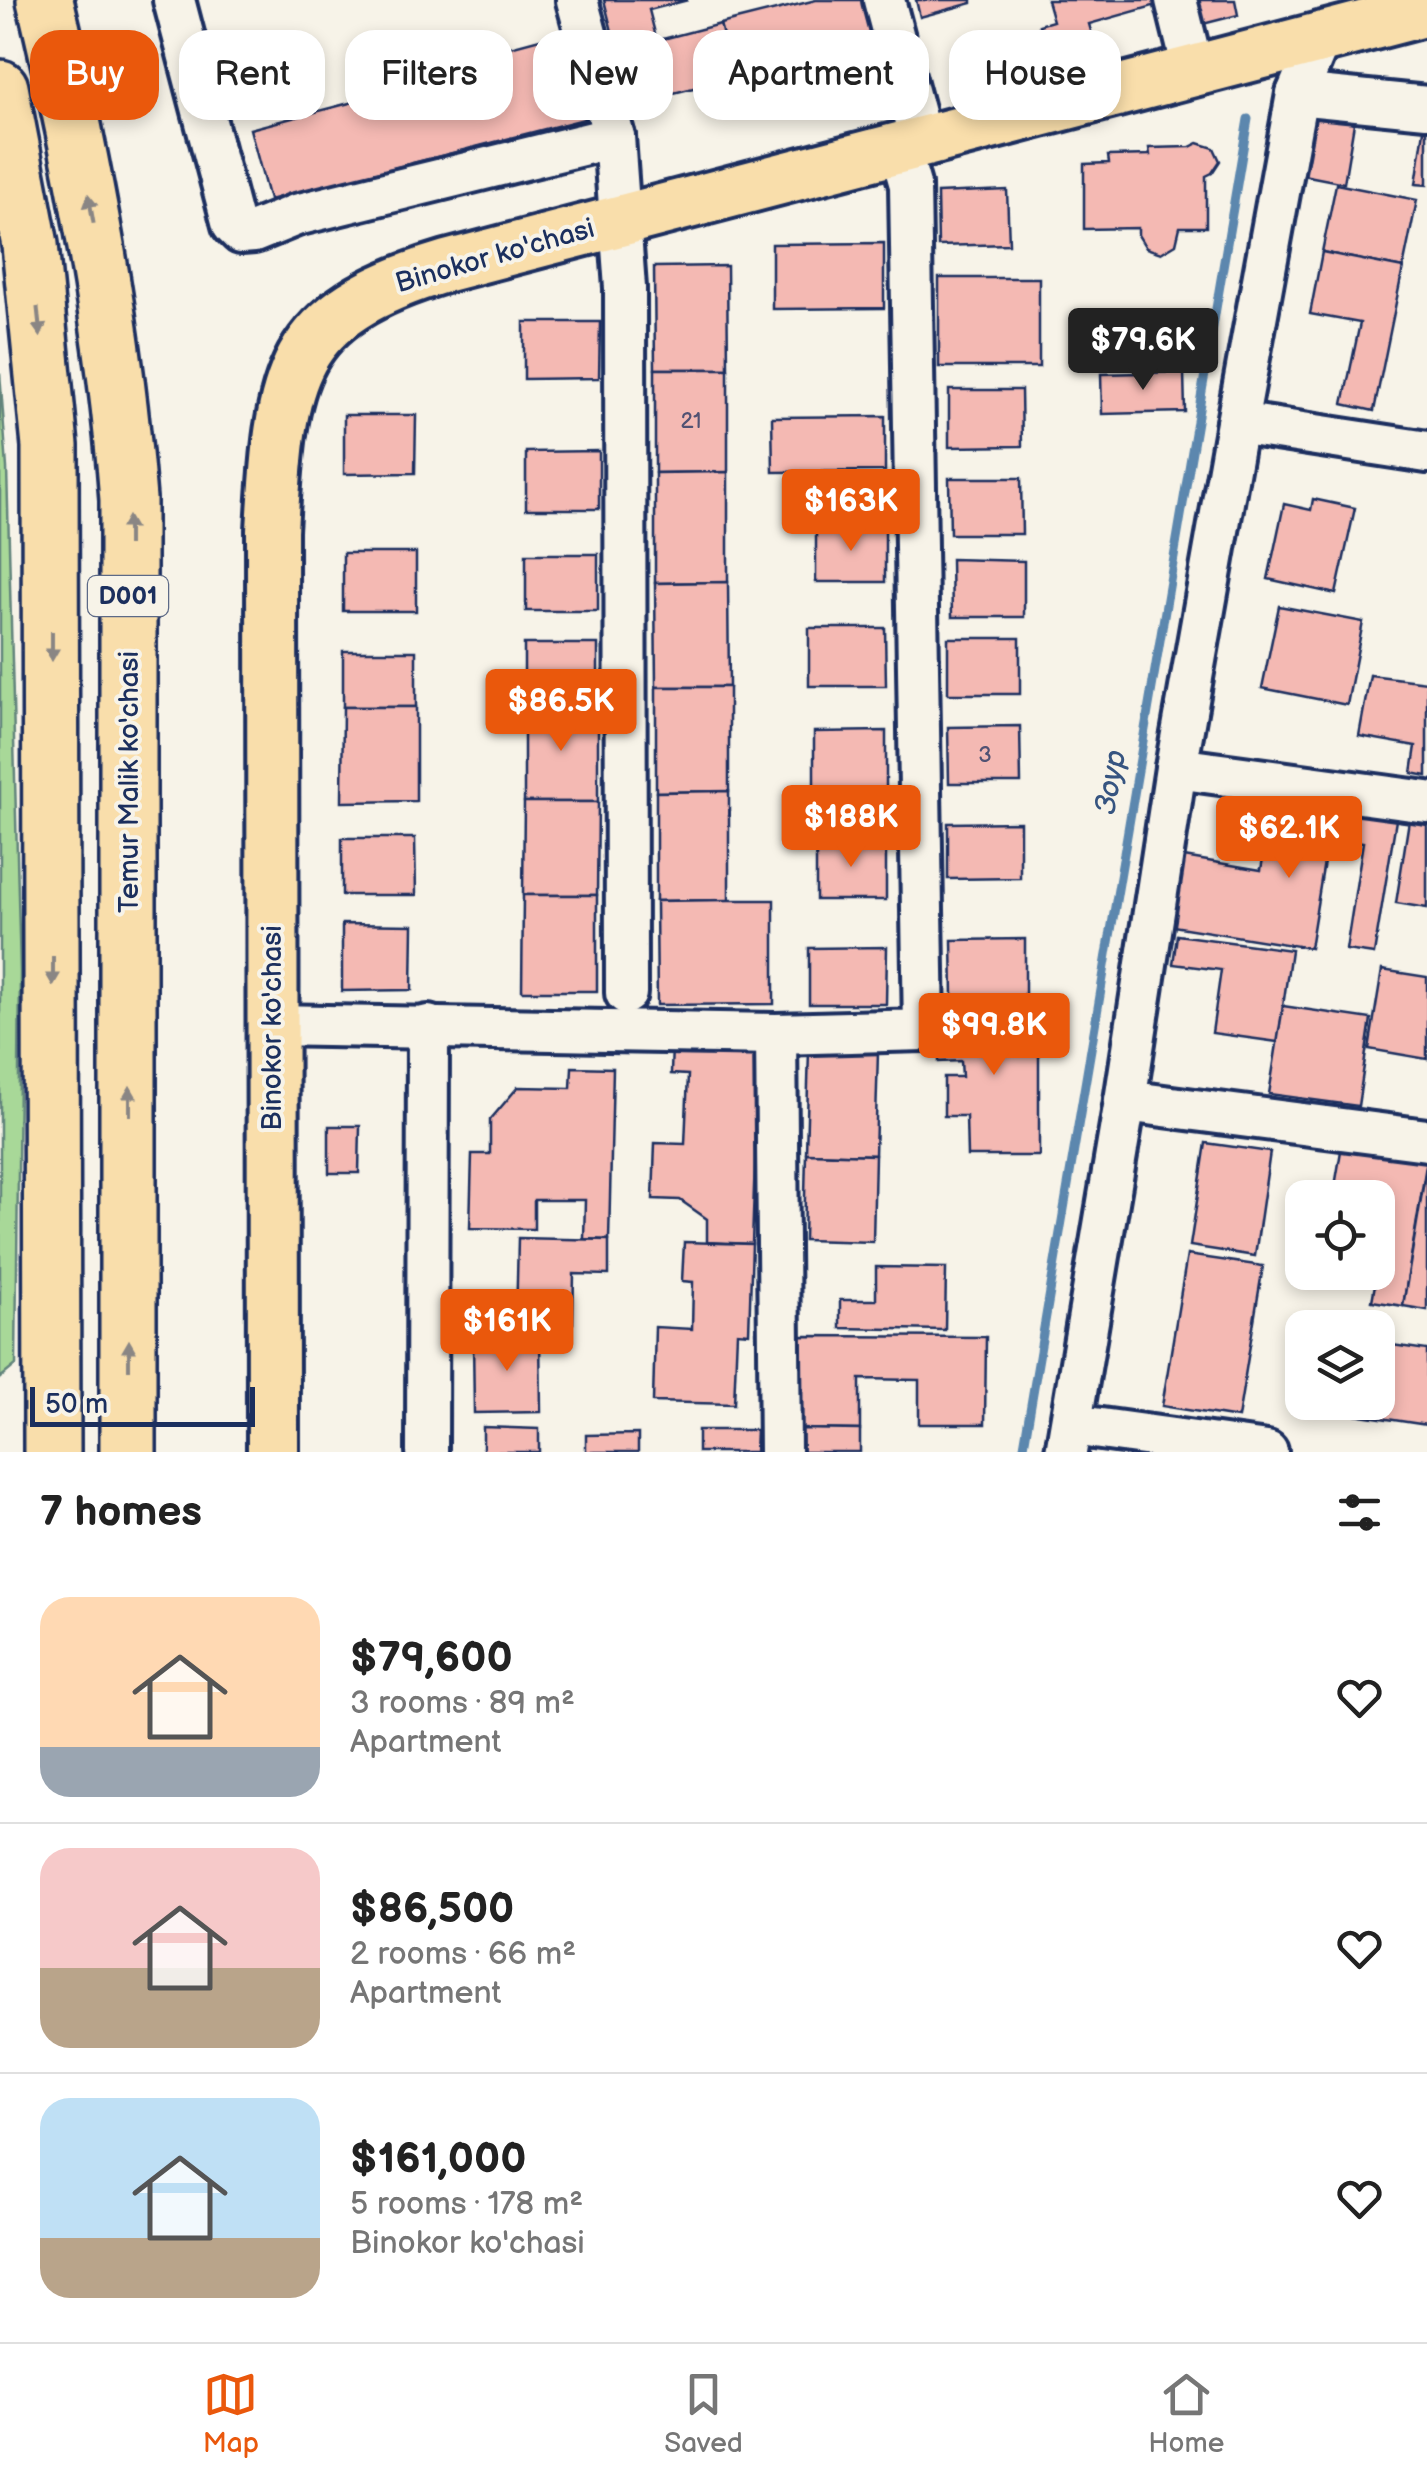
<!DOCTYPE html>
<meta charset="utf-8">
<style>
:root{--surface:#fff;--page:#f6f6f6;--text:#222;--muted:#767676;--line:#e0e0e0;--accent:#ea580c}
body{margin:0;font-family:"Balsamiq Sans",sans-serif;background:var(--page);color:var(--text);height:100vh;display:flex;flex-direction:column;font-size:38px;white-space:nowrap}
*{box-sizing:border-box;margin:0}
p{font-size:32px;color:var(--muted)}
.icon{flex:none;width:55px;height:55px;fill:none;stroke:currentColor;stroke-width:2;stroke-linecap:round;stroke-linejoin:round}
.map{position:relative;height:1452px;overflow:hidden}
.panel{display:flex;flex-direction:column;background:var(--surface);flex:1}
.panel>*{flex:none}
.banner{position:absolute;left:30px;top:30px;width:1368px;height:90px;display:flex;gap:20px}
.buttons{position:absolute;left:1285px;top:1180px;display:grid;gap:20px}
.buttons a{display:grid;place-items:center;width:110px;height:110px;border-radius:20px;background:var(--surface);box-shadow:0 5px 15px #0003;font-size:50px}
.scale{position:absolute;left:30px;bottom:25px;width:225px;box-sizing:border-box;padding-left:10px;border:5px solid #1b2f5e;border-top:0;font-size:28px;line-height:35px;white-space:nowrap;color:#1b2f5e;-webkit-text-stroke:8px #f7f3e8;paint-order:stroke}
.price{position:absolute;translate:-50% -85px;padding:0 22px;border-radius:10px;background:var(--accent);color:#fff;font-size:32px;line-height:65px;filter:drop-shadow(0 2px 5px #0008)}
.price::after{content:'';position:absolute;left:50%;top:60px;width:30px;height:22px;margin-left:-15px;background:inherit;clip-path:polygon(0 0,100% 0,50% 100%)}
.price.active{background:#222;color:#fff}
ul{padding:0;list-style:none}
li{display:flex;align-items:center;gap:30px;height:250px;padding:0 40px}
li+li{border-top:2px solid var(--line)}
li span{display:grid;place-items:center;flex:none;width:280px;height:200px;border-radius:30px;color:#555}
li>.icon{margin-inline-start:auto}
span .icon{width:120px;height:120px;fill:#fffc;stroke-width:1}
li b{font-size:42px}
h2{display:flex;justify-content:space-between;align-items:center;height:120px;padding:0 40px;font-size:42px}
.chip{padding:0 35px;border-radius:30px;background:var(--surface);box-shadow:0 5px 15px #0003;font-size:35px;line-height:90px}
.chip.active{background:var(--accent);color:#fff}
.menu{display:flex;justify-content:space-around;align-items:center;height:140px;border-top:2px solid var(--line);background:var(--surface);font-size:28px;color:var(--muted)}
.menu a{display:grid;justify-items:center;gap:5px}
.menu .active{color:var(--accent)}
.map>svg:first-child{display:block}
.green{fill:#a8d898;stroke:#62847b;stroke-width:2.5}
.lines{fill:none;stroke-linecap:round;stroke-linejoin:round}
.stream{stroke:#5b87ae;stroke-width:9}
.building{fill:#f4b9b3;stroke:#1b2f5e;stroke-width:2.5}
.minor-casing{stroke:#1b2f5e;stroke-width:48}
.major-casing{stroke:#1b2f5e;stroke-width:58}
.highway-casing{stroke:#1b2f5e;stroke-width:62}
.minor{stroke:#f7f3e8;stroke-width:40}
.major{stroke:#f9deab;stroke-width:50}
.highway{stroke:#f9deab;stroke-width:55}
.oneway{fill:#8a8684}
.labels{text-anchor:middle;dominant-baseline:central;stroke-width:8;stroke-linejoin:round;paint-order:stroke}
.number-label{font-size:22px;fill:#515273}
.shield{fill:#f7f3e8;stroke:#5d6a87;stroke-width:2.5}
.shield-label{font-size:25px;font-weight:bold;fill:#1b2f5e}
.street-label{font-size:28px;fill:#1b2f5e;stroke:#f7f3e8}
.water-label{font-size:30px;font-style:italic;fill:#365480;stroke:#f7f3e8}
</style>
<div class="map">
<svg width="1427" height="1452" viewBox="0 0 1427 1452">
<rect width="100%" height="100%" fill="#f7f3e8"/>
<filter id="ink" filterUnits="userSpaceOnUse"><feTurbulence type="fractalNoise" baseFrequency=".01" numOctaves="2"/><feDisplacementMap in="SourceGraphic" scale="20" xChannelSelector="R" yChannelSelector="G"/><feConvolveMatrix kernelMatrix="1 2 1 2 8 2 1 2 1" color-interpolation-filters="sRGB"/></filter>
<g filter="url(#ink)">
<polygon class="green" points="0,373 7,468 20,973 16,1365 0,1378"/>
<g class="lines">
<polyline class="stream" points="1023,1452 1248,119"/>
</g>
<g class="building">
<polygon points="604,0 688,0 649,10 657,41 617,51"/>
<polygon points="816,0 876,0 886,39 733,78 720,24"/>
<polygon points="916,0 972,0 972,3 920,17"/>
<polygon points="1047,0 1155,0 1157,5 1089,24 1093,38 1046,52 1039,25 1053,21"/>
<polygon points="1197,0 1235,0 1238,15 1203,24"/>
<polygon points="720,24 733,78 630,104 617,51"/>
<polygon points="562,33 584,119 269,200 250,129 499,64 495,51"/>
<polygon points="1315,110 1355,117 1344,183 1303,175"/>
<polygon points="1424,130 1427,130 1427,185 1416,184"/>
<polygon points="1198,143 1214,148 1220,161 1212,173 1206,176 1206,227 1180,227 1176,244 1161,253 1146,248 1138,235 1138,228 1084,229 1084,164 1109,163 1108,156 1150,155 1149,148 1190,147"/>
<polygon points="1336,184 1417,200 1403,268 1322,252"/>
<polygon points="1007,190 1009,244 938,246 937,193"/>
<polygon points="884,243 884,308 772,309 772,244"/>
<polygon points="1322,252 1403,268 1374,411 1343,404 1360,323 1310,314"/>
<polygon points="727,266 728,369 655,369 654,267"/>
<rect x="939" y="278" width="100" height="89"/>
<polygon points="524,322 600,322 599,378 524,379"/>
<polygon points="655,369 728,369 728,472 655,473"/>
<polygon points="1184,372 1185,412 1102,414 1101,374"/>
<polygon points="949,390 1021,390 1022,446 949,447"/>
<polygon points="344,415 416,415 415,473 344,474"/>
<polygon points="885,416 885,471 773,472 772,417"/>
<polygon points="599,451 599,509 526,509 526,452"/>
<polygon points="728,472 728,582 655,583 655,473"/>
<polygon points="949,478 1021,478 1022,534 950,534"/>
<polygon points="1313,499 1355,508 1336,594 1268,579 1284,504 1311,510"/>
<rect x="816" y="525" width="69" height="57"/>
<rect x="343" y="553" width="73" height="58"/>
<rect x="526" y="554" width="72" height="57"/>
<polygon points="951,559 1024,561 1024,617 952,617"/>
<polygon points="728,582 729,687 656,687 655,583"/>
<polygon points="1279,606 1363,622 1347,705 1262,688"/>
<polygon points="809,628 885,628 886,686 809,686"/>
<rect x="948" y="638" width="72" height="56"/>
<rect x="524" y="644" width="74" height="63"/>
<rect x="343" y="651" width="73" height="56"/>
<polygon points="1370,675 1427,682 1427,776 1412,773 1416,746 1359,736"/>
<polygon points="656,687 729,687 729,791 656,792"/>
<polygon points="343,707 416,707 416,801 342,802"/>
<rect x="524" y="707" width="74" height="95"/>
<polygon points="1020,726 1021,783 949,783 948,727"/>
<polygon points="886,731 886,790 814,791 814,732"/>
<polygon points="729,791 729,900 656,901 656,792"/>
<polygon points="1273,800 1396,820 1374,954 1346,950 1363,842 1328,837 1310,948 1173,926 1184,857 1261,870"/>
<polygon points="524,802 598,802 597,895 523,895"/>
<polygon points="1410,814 1427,817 1427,908 1396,903"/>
<polygon points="1020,822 1020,878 948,879 948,823"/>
<polygon points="342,838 415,838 416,895 342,895"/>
<rect x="816" y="841" width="70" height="59"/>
<polygon points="523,895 597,895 597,991 522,991"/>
<polygon points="729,900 774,900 774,1004 657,1005 656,901"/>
<polygon points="342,924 413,925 412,990 342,991"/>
<polygon points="1177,935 1291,950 1278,1042 1212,1033 1221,970 1173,964"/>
<polygon points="1025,939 1025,995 953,996 952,940"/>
<polygon points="887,947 886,1004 809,1004 809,948"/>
<polygon points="1382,970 1427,977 1427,1059 1369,1049"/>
<polygon points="1283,1006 1371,1019 1358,1106 1269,1094"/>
<polygon points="939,1008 1039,1008 1039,1156 967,1156 966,1116 944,1116 944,1077 962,1077 961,1061 939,1062"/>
<polygon points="672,1044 759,1046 752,1244 707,1242 707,1219 680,1200 653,1199 655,1143 685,1144 688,1075 671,1074"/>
<polygon points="809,1050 878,1052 875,1155 806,1153"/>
<polygon points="572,1067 613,1068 609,1240 584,1239 585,1200 534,1200 534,1229 470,1228 472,1154 490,1154 490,1120 518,1087 571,1088"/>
<polygon points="329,1126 360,1126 359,1173 329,1173"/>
<polygon points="1206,1143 1270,1152 1255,1256 1190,1246"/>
<polygon points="1342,1145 1427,1159 1403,1306 1372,1301 1384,1235 1378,1234 1378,1198 1333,1198"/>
<polygon points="806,1153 875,1155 873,1242 804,1240"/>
<polygon points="1427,1163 1427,1310 1403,1306"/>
<polygon points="518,1238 609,1240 609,1275 574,1274 573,1323 516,1322"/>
<polygon points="684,1242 752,1244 749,1333 737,1332 734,1404 653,1402 655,1327 692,1329 693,1282 682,1281"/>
<polygon points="1187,1255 1263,1266 1238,1418 1162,1406"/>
<polygon points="876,1267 946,1268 945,1330 840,1328 840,1300 876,1300"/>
<polygon points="540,1336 541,1412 474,1413 473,1337"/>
<polygon points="799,1336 986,1337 985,1424 919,1424 919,1380 860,1379 860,1430 798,1429"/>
<polygon points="1378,1343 1427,1350 1427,1425 1308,1407 1309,1402 1378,1402"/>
<polygon points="483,1427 539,1429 539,1452 483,1452"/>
<polygon points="798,1429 860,1430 860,1452 798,1452"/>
<polygon points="698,1430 756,1430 755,1452 698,1452"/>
<polygon points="638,1434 638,1452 586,1452 586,1435"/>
</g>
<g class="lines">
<defs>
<g id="minor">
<polyline points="174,0 233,225 241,233 254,232 296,215 614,137"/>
<polyline points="577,0 614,137 625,288 626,993"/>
<polyline points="884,0 922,144"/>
<polyline points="1176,0 1194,73"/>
<polyline points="1297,94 1427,107"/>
<polyline points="1237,423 1427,452"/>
<polyline points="1176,768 1427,802"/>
<polyline points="271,1025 776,1034 924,1030 910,185 900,150"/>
<polyline points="776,1034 780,1452"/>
<polyline points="1125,1101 1427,1140"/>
<polyline points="1072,1425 1267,1452"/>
<polyline points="427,1452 428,1026"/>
<polyline points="1066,1452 1125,1101 1176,768 1237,423 1297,94 1320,39"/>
</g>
<path id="major" d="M273,1452L272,530C281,376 285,314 447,266L1427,10"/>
<g id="highway">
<path d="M45,0C84,165 115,330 128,499V1452"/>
<polyline points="0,88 30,245 50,446 52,1452"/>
</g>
</defs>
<use href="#minor" class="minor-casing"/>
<use href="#major" class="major-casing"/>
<use href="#highway" class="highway-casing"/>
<use href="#minor" class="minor"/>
<use href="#major" class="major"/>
<use href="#highway" class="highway"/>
</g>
<defs><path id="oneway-solid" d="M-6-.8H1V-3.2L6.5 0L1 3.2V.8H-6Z" transform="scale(2.5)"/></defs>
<g class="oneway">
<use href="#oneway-solid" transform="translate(91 209) rotate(-100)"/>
<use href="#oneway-solid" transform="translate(39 322) rotate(84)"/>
<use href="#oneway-solid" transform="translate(128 531) rotate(-90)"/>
<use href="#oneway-solid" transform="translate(52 646) rotate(90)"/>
<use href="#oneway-solid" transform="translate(53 971) rotate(90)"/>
<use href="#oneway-solid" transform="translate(130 1101) rotate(-90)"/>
<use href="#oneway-solid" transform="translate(129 1355) rotate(-90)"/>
</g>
</g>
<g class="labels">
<g class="number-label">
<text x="691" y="421">21</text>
<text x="985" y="755">3</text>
</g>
<rect class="shield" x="88" y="576" width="80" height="40" rx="8"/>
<g class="shield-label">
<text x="128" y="596">D001</text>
</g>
<g class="street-label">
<text transform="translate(495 256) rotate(-16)">Binokor ko'chasi</text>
<text transform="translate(129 782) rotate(-90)">Temur Malik ko'chasi</text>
<text transform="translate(272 1028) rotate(-90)">Binokor ko'chasi</text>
</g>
<g class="water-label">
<text transform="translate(1111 782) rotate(-80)">Зоур</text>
</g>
</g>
</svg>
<div class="buttons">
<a><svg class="icon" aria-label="locate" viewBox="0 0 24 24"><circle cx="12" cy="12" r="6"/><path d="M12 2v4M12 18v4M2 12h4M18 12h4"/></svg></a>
<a><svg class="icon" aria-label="layers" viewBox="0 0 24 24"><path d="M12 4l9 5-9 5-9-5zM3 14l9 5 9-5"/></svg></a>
</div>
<div class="scale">50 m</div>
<b class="price active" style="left:1143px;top:393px">$79.6K</b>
<b class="price" style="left:851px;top:554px">$163K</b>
<b class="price" style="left:561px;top:754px">$86.5K</b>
<b class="price" style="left:851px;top:870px">$188K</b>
<b class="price" style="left:1289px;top:881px">$62.1K</b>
<b class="price" style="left:994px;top:1078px">$99.8K</b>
<b class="price" style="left:507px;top:1374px">$161K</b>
<div class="banner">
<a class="chip active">Buy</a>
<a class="chip">Rent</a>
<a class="chip">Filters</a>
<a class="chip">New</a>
<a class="chip">Apartment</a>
<a class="chip">House</a>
</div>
</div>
<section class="panel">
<h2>7 homes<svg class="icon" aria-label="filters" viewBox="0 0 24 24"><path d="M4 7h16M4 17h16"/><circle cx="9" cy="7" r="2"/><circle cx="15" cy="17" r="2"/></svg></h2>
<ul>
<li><span style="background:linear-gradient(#ffd9b3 75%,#9aa5b1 0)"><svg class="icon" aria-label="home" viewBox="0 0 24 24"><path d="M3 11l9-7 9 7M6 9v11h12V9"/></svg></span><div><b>$79,600</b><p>3 rooms · 89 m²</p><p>Apartment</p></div><svg class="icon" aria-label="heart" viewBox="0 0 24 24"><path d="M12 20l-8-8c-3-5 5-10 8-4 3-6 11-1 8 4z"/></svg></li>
<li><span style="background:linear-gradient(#f6c9c9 60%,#b9a48a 0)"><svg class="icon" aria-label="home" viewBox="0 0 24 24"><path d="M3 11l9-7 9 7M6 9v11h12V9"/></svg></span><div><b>$86,500</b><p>2 rooms · 66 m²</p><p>Apartment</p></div><svg class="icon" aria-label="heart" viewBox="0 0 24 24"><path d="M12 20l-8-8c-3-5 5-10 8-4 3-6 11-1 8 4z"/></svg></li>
<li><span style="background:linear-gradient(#bfe0f5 70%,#b9a48a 0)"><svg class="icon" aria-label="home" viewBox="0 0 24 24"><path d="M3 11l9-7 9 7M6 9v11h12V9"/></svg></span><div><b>$161,000</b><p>5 rooms · 178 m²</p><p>Binokor ko'chasi</p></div><svg class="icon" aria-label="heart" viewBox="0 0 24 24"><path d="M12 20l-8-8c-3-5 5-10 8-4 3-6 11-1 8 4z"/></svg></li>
</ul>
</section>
<nav class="menu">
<a class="active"><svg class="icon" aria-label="map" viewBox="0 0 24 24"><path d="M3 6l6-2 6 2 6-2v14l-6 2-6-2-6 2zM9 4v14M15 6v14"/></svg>Map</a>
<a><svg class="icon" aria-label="saved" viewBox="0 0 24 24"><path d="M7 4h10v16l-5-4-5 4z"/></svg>Saved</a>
<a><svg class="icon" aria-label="home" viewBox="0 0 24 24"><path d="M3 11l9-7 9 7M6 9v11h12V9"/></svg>Home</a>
</nav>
